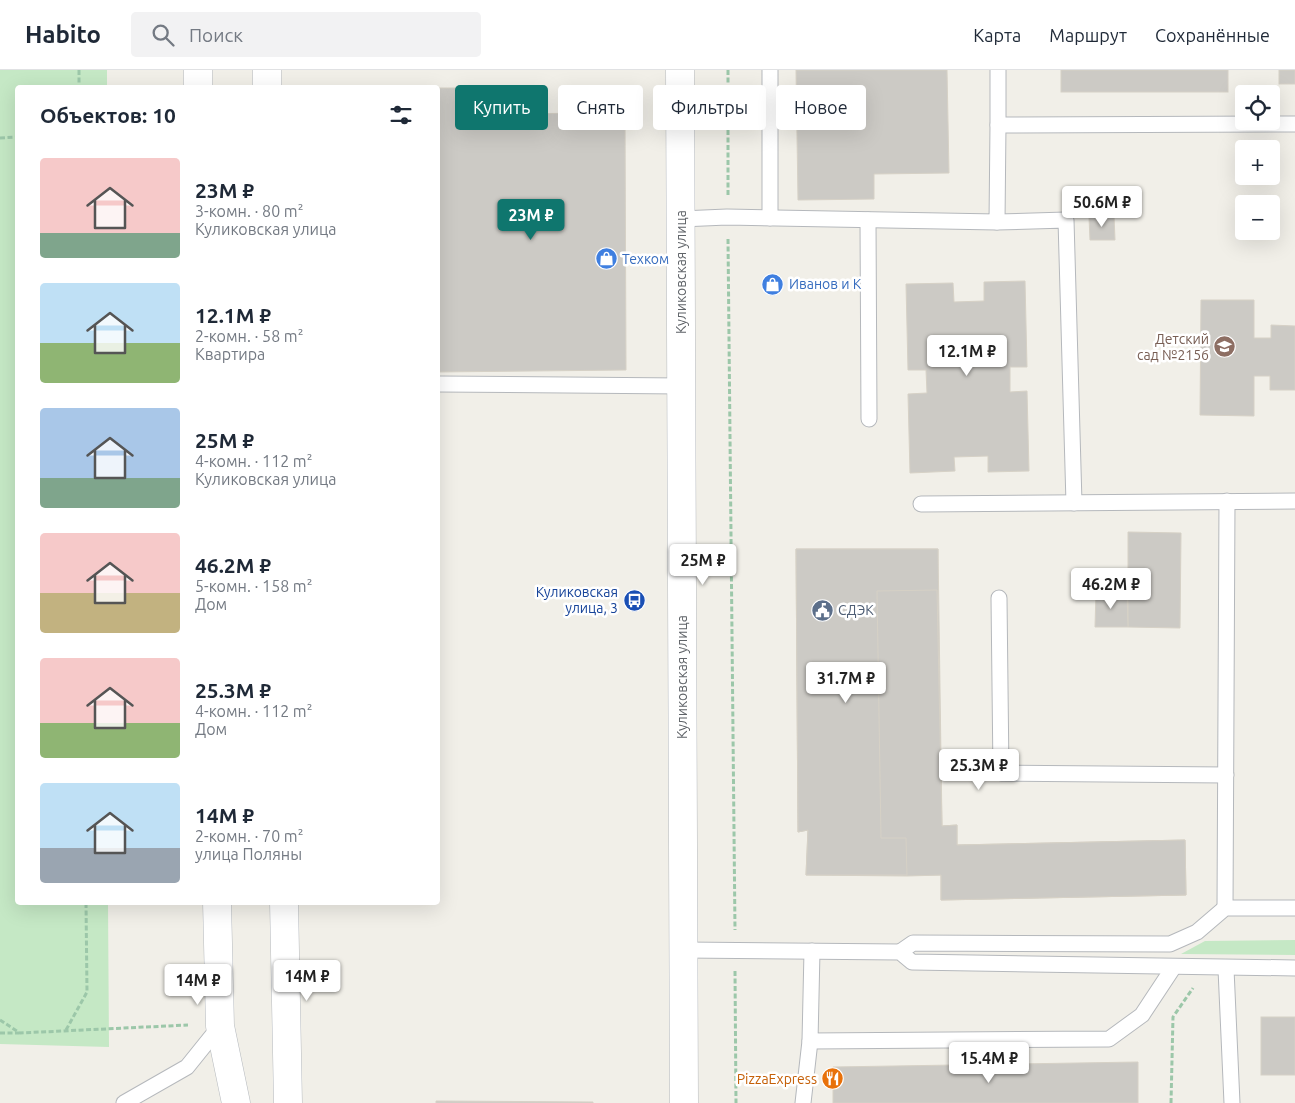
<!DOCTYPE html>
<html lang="ru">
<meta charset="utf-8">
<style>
:root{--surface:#fff;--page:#f2f2f3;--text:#1f2937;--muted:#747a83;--line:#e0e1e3;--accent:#0f766e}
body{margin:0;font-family:Ubuntu,sans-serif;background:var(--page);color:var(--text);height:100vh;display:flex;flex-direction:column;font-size:19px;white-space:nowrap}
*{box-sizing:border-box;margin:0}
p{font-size:16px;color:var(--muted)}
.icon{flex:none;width:28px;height:28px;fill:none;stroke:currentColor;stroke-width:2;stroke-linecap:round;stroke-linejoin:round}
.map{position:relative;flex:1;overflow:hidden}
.details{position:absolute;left:15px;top:15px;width:425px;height:820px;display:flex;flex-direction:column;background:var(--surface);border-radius:5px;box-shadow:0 5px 20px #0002}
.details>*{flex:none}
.banner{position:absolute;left:455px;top:15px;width:475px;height:45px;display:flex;gap:10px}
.controls{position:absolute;left:1235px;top:15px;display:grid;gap:10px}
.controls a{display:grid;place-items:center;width:45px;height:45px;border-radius:5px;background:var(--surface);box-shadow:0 5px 20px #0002;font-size:25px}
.price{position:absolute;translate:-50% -42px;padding:0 11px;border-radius:5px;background:#fff;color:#222;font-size:16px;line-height:32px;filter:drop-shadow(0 1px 2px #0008)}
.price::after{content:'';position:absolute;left:50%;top:30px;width:15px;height:11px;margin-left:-8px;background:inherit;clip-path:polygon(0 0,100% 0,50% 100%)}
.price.on{background:var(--accent);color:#fff}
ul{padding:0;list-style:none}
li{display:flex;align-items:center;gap:15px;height:125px;padding:0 25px}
li span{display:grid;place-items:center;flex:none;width:140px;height:100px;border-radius:5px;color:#555}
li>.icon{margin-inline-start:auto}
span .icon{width:60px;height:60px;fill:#fffc;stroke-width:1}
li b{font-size:21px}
h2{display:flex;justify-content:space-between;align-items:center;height:60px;padding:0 25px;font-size:21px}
.chip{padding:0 18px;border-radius:5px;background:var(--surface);box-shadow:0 5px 20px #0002;font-size:18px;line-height:45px}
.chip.on{background:var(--accent);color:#fff}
header{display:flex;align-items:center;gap:30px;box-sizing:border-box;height:70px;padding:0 25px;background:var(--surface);border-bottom:1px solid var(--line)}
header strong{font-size:24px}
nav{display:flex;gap:28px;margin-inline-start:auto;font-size:18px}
.search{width:350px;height:45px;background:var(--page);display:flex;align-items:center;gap:12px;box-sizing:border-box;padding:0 18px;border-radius:5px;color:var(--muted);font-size:19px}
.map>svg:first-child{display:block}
.green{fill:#c5e8c5}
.building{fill:#cccac5;stroke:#d6d1c6}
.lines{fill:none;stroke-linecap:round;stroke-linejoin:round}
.lane-casing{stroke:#b5b8bc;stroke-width:17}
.secondary-casing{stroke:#b6babf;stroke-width:29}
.path{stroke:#9cc7a9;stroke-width:3;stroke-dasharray:5 2.5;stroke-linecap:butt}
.lane{stroke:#fff;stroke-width:15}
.secondary{stroke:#fff;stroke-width:28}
.labels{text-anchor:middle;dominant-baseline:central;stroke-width:5;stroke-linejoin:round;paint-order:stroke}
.shop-label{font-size:14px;fill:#366cbe;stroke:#fff;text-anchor:start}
.street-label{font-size:14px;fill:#5f6368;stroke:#fff}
.education-label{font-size:14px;fill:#785e54;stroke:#fff;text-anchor:end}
.transit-label{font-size:14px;fill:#164399;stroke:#fff;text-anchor:end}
.service-label{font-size:14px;fill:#4e5e75;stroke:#fff;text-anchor:start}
.food-label{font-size:14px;fill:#c56008;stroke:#fff;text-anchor:end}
</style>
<header>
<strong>Habito</strong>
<div class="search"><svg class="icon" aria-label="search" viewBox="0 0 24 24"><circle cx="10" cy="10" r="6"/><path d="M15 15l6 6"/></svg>Поиск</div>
<nav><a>Карта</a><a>Маршрут</a><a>Сохранённые</a></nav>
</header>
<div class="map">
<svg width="1295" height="1033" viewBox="0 0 1295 1033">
<rect width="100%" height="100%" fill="#f1efe8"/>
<g class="green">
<polygon points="0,0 107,0 107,17 18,18 18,832 108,833 109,977 0,974"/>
<polygon points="1295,870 1295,885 1181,884 1205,871"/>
</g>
<g class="building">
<polygon points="796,0 947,0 949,103 874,104 874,129 798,130"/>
<rect x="1061" y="0" width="167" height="22"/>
<rect x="1279" y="0" width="16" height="14"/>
<polygon points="438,18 460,18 460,44 625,43 626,300 438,302"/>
<polygon points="1114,146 1115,170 1090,170 1089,147"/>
<polygon points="1025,211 1027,297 1010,297 1010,322 1027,321 1029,401 988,402 988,386 954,387 955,401 910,403 908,324 927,323 926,300 908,300 906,214 953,213 954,232 984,231 984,212"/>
<polygon points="1201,230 1254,230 1254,268 1271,268 1271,255 1295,256 1295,320 1270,320 1270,306 1254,306 1254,346 1200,345"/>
<polygon points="1128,462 1181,463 1180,558 1128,557"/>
<polygon points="796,479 938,479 937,520 877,521 881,768 906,768 907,806 806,805 808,760 798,762"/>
<polygon points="796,479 938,479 942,756 957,755 957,775 1185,770 1186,825 941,830 941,805 806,805 808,760 798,762"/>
<polygon points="937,520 942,756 957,755 957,775 1185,770 1186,825 941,830 941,805 907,806 906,768 881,768 877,521"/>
<polygon points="1096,522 1127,523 1128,557 1095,557"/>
<rect x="1261" y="947" width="34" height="58"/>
<polygon points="1138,992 1138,1033 833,1033 833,997"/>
<polygon points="436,1031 593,1032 593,1033 436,1033"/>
</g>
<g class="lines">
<defs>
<g id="lane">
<polyline points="998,55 998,0"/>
<polyline points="770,148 770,0"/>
<polyline points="681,149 727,147 997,152 998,55 1295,54"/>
<polyline points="868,150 869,349"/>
<polyline points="997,152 1066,150 1074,433"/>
<polyline points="438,314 682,316"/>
<polyline points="921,434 1295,431"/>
<polyline points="999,528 1001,703 1226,705"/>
<polyline points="1225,838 1227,431"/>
<polyline points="684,880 900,882 912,892 1295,898"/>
<polyline points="812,881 810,971 1109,969 1142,945 1173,898"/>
<polyline points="900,882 913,873 1170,874 1197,862 1225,838 1295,838"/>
<polyline points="1226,899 1232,1033"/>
<polyline points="124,1033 187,997 220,956"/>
<polyline points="803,1033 810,971"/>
</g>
<g id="secondary">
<polyline points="198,0 198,18"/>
<polyline points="267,0 267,18"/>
<polyline points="680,0 684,1033"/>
<polyline points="217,832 220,956 236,1033"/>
<polyline points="284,832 288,1033"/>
</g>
</defs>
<use href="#lane" class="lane-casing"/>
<use href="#secondary" class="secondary-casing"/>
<g class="path">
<polyline points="79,0 79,18"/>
<polyline points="0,68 18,67"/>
<polyline points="728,125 728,0"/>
<polyline points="728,169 735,860"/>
<polyline points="735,901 736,1033"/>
<polyline points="0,950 20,963 188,955"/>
<polyline points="66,960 87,922 86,832"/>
<polyline points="0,963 19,963"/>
<polyline points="1171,1033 1173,947 1193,918"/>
</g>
<use href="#lane" class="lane"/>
<use href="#secondary" class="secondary"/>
</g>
<defs>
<symbol id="shop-disc" viewBox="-11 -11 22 22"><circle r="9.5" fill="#3f7fe0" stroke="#fff"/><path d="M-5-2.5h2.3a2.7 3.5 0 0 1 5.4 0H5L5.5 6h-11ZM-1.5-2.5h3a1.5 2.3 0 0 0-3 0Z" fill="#fff"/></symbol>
<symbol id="school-disc" viewBox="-11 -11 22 22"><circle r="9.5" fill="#8d6e63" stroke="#fff"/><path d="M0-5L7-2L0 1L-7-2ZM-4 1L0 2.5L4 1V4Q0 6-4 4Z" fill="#fff"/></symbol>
<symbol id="bus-disc" viewBox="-11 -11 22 22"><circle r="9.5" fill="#1a4fb4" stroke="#fff"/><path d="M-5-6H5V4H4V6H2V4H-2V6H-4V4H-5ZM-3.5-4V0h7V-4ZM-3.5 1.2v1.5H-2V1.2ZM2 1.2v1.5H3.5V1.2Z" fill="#fff"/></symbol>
<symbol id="civic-disc" viewBox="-11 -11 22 22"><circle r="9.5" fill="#5c6f8a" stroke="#fff"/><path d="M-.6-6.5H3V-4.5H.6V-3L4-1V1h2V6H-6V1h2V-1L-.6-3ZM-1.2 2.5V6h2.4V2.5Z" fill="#fff"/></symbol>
<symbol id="restaurant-disc" viewBox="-11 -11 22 22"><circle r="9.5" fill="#e8710a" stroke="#fff"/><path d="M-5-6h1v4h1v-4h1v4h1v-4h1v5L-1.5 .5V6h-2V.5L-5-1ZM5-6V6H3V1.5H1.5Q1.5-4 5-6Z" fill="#fff"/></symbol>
</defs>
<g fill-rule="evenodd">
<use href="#shop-disc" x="594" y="176" width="25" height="25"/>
<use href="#shop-disc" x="760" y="202" width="25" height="25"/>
<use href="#school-disc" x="1212" y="264" width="25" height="25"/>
<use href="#bus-disc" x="622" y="518" width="25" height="25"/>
<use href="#civic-disc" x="810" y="528" width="25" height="25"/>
<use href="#restaurant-disc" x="820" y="996" width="25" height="25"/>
</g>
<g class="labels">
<g class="shop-label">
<text x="622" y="189">Техком</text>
<text x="789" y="214">Иванов и К</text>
</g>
<g class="street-label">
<text transform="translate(681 202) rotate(-90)">Куликовская улица</text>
<text transform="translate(682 607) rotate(-90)">Куликовская улица</text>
</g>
<g class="education-label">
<text x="1209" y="269">Детский<tspan x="1209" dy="16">сад №2156</tspan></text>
</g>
<g class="transit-label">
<text x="618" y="522">Куликовская<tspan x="618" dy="16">улица, 3</tspan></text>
</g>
<g class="service-label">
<text x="838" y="540">СДЭК</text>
</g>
<g class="food-label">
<text x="817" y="1009">PizzaExpress</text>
</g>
</g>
</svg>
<div class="controls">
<a><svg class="icon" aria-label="locate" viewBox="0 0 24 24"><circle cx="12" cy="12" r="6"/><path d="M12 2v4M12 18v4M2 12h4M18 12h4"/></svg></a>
<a>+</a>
<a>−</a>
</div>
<b class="price" style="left:1102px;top:158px">50.6M ₽</b>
<b class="price on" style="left:531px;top:171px">23M ₽</b>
<b class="price" style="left:967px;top:307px">12.1M ₽</b>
<b class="price" style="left:703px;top:516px">25M ₽</b>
<b class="price" style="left:1111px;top:540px">46.2M ₽</b>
<b class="price" style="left:846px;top:634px">31.7M ₽</b>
<b class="price" style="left:979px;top:721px">25.3M ₽</b>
<b class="price" style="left:307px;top:932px">14M ₽</b>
<b class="price" style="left:198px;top:936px">14M ₽</b>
<b class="price" style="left:989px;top:1014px">15.4M ₽</b>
<div class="banner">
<a class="chip on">Купить</a>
<a class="chip">Снять</a>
<a class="chip">Фильтры</a>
<a class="chip">Новое</a>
</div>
<section class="details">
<h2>Объектов: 10<svg class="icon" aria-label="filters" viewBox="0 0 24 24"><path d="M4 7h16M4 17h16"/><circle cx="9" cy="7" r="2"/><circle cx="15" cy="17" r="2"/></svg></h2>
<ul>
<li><span style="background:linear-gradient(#f6c9c9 75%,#7fa58c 0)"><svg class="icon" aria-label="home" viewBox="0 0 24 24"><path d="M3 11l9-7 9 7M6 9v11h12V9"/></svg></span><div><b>23M ₽</b><p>3-комн. · 80 m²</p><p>Куликовская улица</p></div></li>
<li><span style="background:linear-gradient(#bfe0f5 60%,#8fb573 0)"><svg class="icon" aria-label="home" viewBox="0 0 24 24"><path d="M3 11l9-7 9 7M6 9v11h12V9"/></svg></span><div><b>12.1M ₽</b><p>2-комн. · 58 m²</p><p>Квартира</p></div></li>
<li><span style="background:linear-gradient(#a9c7e8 70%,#7fa58c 0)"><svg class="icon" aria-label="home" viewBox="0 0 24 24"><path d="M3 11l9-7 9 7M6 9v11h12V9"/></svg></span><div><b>25M ₽</b><p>4-комн. · 112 m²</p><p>Куликовская улица</p></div></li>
<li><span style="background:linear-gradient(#f6c9c9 60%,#c2b280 0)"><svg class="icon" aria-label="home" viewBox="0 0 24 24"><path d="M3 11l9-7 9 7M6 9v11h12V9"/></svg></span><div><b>46.2M ₽</b><p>5-комн. · 158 m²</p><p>Дом</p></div></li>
<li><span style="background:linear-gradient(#f6c9c9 65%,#8fb573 0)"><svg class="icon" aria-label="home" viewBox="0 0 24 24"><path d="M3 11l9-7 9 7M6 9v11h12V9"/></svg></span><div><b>25.3M ₽</b><p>4-комн. · 112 m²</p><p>Дом</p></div></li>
<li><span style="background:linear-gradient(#bfe0f5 65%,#9aa5b1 0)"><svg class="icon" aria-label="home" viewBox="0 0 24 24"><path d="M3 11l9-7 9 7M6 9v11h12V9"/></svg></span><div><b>14M ₽</b><p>2-комн. · 70 m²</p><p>улица Поляны</p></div></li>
</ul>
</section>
</div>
